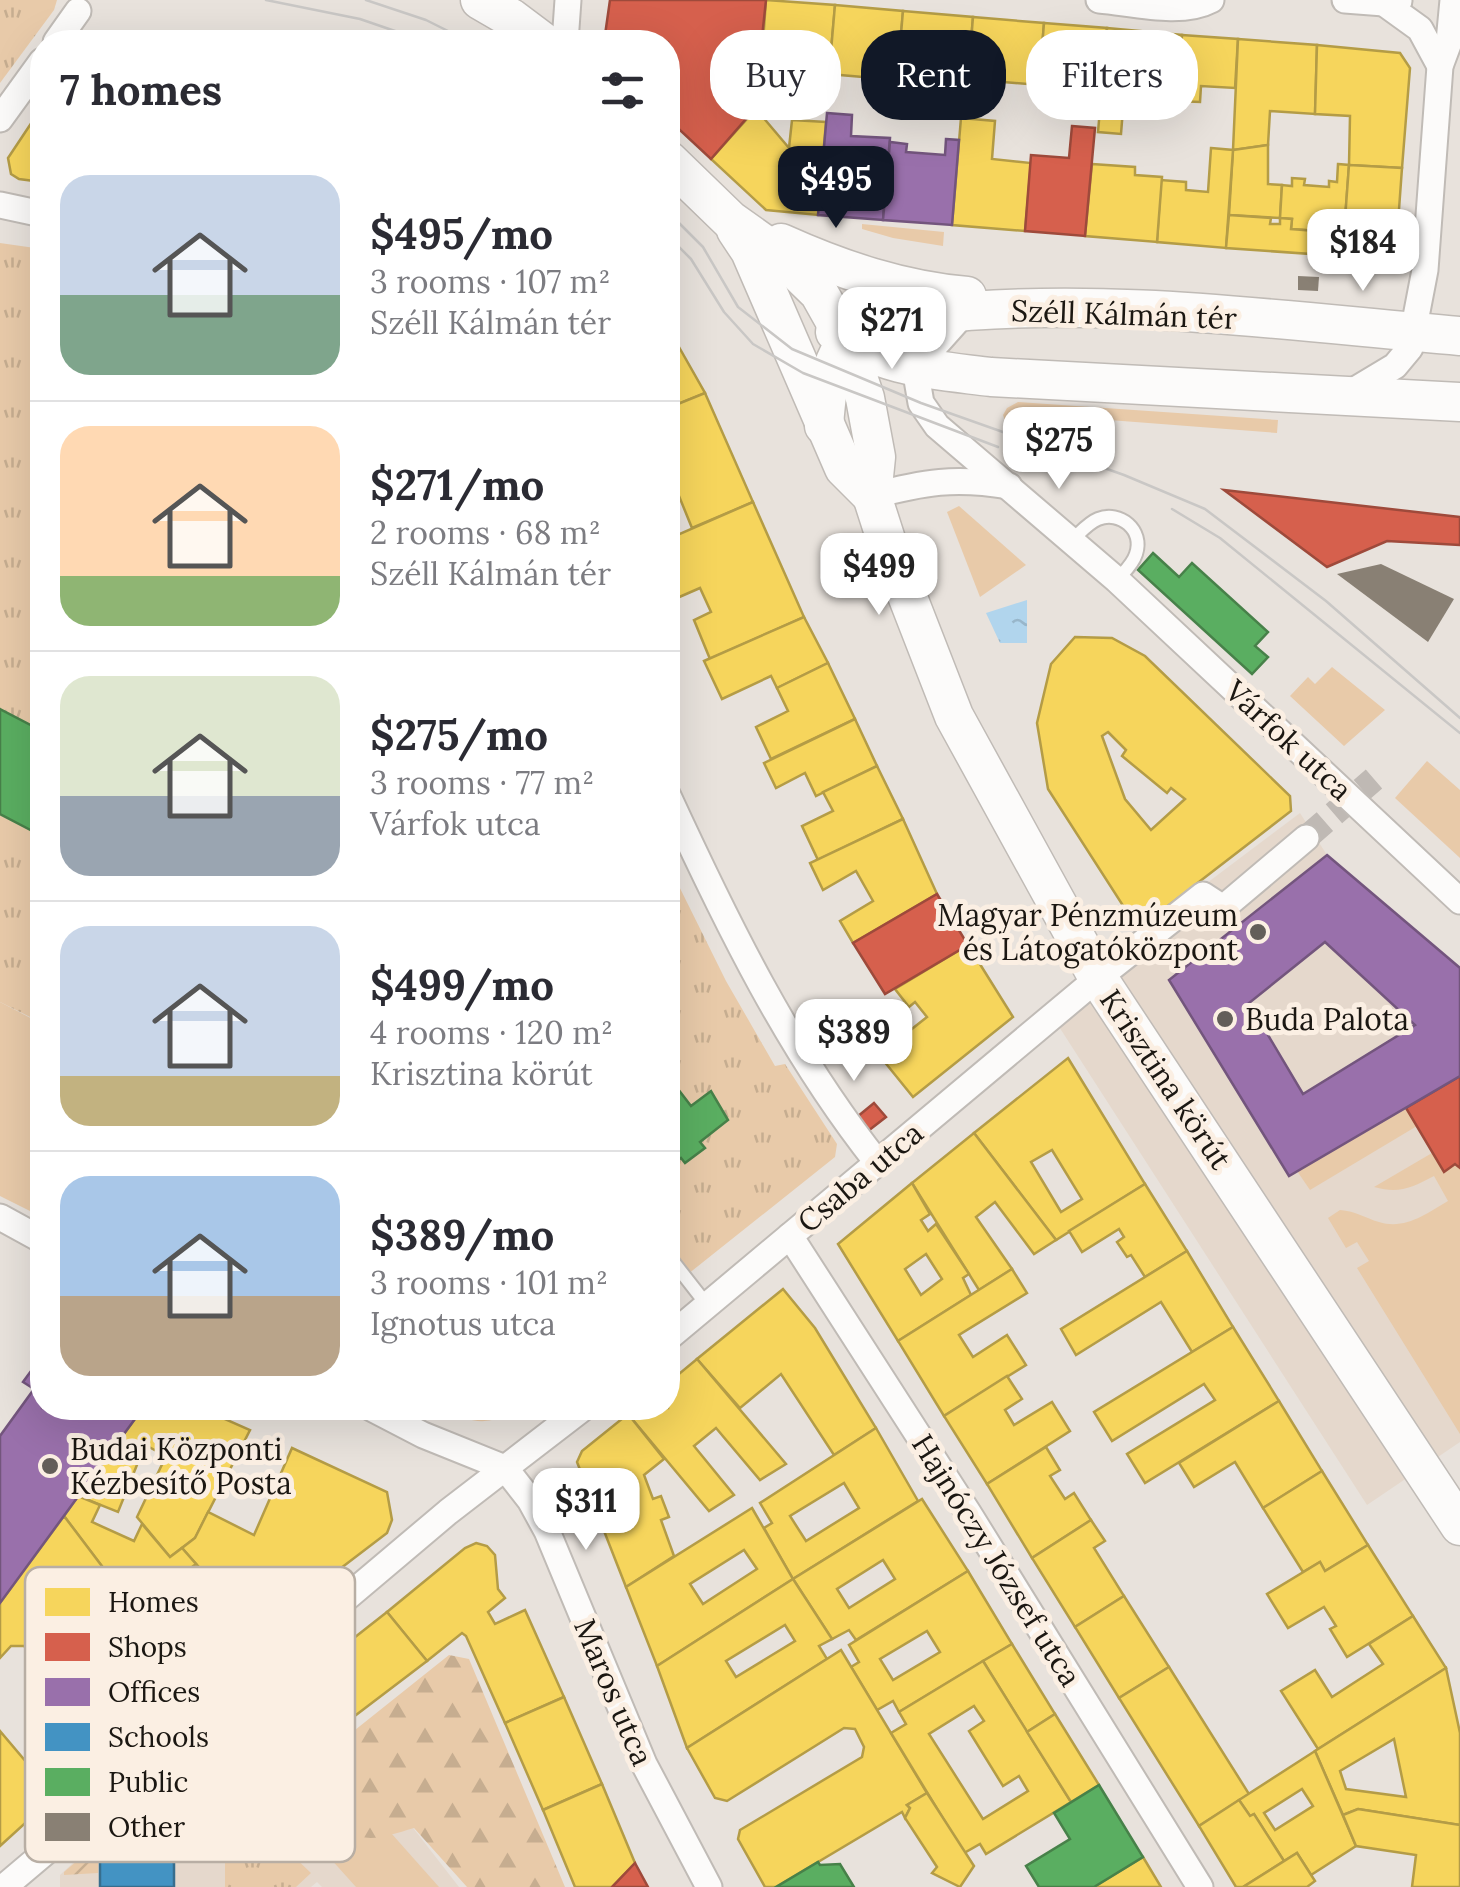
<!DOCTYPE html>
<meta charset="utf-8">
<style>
:root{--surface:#fff;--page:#f2f2f3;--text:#2b2b33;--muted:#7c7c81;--line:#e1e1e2;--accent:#111827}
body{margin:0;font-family:Lora,serif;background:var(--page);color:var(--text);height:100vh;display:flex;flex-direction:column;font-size:38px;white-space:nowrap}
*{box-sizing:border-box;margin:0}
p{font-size:32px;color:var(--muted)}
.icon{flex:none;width:55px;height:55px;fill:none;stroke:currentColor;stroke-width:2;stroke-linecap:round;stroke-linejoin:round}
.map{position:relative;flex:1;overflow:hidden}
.side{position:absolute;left:30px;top:30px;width:650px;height:1390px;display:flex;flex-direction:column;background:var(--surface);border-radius:40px;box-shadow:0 10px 40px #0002}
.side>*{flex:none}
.banner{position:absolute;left:710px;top:30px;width:600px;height:90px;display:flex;gap:20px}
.price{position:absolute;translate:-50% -85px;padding:0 22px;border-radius:20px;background:#fff;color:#222;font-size:32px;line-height:65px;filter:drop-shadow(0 2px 5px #0008)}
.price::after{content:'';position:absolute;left:50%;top:60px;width:30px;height:22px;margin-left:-15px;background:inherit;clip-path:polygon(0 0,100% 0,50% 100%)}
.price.active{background:var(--accent);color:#fff}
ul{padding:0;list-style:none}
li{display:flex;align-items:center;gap:30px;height:250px;padding:0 30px}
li+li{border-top:2px solid var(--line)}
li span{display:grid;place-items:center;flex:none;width:280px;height:200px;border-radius:30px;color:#555}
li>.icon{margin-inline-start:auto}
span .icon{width:120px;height:120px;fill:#fffc;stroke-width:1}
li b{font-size:42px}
h2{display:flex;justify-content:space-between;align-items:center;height:120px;padding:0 30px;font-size:42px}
.chip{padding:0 35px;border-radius:40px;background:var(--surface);box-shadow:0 10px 40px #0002;font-size:35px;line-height:90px}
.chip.active{background:var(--accent);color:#fff}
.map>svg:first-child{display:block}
.built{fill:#e5d8cc}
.grass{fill:#e8caa9}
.forest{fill:url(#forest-firs)}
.park{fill:url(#park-tufts)}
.garden{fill:url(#garden-furrows)}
.water{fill:url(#water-ripples)}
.homes{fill:#f6d55c;stroke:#b49c46;stroke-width:2.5;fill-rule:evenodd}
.shops{fill:#d6604d;stroke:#9e4a3b;stroke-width:2.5}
.offices{fill:#9970ab;stroke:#73557d;stroke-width:2.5;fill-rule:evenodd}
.schools{fill:#4393c3;stroke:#376e8e;stroke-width:2.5}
.public{fill:#5aae61;stroke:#478149;stroke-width:2.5}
.building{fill:#898074}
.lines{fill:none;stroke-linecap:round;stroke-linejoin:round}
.street-tunnel{stroke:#bfb9b4;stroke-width:25;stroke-dasharray:25 12;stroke-linecap:butt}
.lane-casing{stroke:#c0bbb6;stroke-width:16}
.street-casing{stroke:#c0bbb6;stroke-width:29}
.secondary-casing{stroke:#c0bbb6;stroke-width:41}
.lane{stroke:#fcfbfa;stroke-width:12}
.street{stroke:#fcfbfa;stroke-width:25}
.secondary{stroke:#fcfbfa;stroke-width:38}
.tram{stroke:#c9c7c5;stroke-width:2.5}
.poi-dot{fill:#635e59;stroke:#fbefe3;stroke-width:4}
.labels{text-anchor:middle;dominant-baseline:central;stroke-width:10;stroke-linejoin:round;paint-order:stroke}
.street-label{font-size:30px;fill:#1b1712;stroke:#fbefe3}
.poi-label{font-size:30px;fill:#1b1712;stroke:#fbefe3;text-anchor:start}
.key{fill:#fbefe3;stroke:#b8aea4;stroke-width:2.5}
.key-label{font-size:28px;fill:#1b1712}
</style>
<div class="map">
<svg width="1460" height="1887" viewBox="0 0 1460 1887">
<defs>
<pattern id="forest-firs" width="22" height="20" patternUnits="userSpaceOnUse" patternTransform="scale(2.5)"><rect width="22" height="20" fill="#e8caa9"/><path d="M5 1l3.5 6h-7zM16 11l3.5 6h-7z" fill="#c6ad90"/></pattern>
<pattern id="park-tufts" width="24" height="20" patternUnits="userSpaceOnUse" patternTransform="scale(2.5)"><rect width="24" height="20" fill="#e8caa9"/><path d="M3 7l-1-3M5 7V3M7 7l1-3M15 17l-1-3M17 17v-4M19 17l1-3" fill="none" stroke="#c6ad90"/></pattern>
<pattern id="garden-furrows" width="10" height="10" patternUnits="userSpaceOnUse" patternTransform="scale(2.5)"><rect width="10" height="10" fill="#e8caa9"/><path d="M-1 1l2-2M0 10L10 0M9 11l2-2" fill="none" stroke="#c6ad90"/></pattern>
<pattern id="water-ripples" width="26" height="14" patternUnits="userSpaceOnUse" patternTransform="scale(2.5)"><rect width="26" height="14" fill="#b1d5ed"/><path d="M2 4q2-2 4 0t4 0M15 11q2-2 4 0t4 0" fill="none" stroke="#98b6ca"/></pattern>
</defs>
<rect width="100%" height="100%" fill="#e8e2dc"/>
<g class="built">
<polygon points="1300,813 1327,855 1460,968 1460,1442 1367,1505 1045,1005"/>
<polygon points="299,1681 459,1887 322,1887 317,1882 311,1887 60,1887 60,1875 100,1838"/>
</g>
<g class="grass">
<polygon points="862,224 944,232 943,246 893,238 862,229"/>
<polygon points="1018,402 1278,420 1277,433 1057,416 1056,431 1007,426 1003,415 1007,408"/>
<polygon points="959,506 1026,565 980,597 947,512"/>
<polygon points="1332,667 1385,710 1344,746 1290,696 1308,677 1315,684"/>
<polygon points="1427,761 1460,790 1460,858 1395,798"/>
<polygon points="0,1002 42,1024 42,1217 0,1196"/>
<path d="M1460,1076V1434L1357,1268L1369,1261L1357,1242L1346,1248L1328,1218L1340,1210C1356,1211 1365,1218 1379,1222C1405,1230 1426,1214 1448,1201L1434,1176C1411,1188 1399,1194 1374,1187L1432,1153L1417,1126L1310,1190L1297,1171Z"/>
<polygon points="375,1815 439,1887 356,1887 329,1857"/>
</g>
<path class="forest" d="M449,1655L469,1659L565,1887H467L414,1828C380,1838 358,1848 332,1817L350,1791L332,1763L336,1739L300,1696L311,1689L350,1734Z"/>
<g class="park">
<polygon points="0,0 57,0 54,10 0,83"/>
<polygon points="0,243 42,249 42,1023 0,1002"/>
<polygon points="668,864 726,981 775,1066 785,1064 837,1144 835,1157 668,1290"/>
<path d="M446,1408H518C494,1426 469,1425 446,1408Z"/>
<polygon points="237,1822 260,1824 311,1873 296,1887 225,1887 225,1858 218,1844"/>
</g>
<polygon class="garden" points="99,1842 98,1873 64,1875 64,1872"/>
<polygon class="water" points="1027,600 1027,643 1000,643 986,613"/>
<g class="homes">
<polygon points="766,0 835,5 830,62 762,56"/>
<polygon points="835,5 903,11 897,80 829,74"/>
<polygon points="903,11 973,17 967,86 897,80"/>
<polygon points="973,17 1044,23 1039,85 968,79"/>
<polygon points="1044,23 1107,28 1102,89 1086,87 1084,105 1051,102 1052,86 1039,85"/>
<polygon points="1107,28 1182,35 1177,101 1124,97 1121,134 1098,132"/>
<polygon points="91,34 140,42 85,42"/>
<polygon points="1182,35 1238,39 1235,88 1201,86 1200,102 1177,101"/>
<polygon points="1238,39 1317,45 1315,114 1270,111 1268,145 1233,150"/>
<polygon points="1317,45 1400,53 1410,68 1402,168 1349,165 1350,116 1315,114"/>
<polygon points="42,107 42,182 19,179 11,174 8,158"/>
<polygon points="756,109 789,148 792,120 826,122 818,215 766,210 711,159"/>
<polygon points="961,118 995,121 992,159 1031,163 1025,231 952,225"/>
<polygon points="1268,145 1268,184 1282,185 1280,218 1229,215 1233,150"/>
<polygon points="1211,148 1233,150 1226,248 1157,242 1161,180 1186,182 1186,190 1208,192"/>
<polygon points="1092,164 1135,167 1135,175 1162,177 1157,242 1085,236"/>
<polygon points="1338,164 1349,165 1344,233 1291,229 1292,219 1280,218 1282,185 1292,186 1292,178 1305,179 1304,185 1329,187 1329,181 1337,182"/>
<polygon points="1349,165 1402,168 1397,237 1344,233"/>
<polygon points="1229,215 1271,218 1270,224 1280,224 1280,218 1292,219 1291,229 1397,237 1395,260 1226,248"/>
<polygon points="675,340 705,393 668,408 668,345"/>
<polygon points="705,393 753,502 692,528 668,469 668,408"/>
<polygon points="753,502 804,617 710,659 694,620 711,612 700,588 677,598 668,576 668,539"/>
<polygon points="804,617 828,663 777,688 771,676 722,699 704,661"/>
<path d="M1075,637L1112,638L1145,656L1290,796L1291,811L1138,929L1048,789L1037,723L1051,664ZM1108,732L1126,750L1122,756L1167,793L1171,788L1185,799L1151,830L1125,799L1102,736Z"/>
<polygon points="828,663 855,719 771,759 756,727 788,711 777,688"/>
<polygon points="855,719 877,766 816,796 805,773 776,788 764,763"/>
<polygon points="877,766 903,819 818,860 802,826 833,811 823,792"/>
<polygon points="903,819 937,894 853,943 840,921 873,901 856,871 823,890 810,863"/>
<polygon points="968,945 1013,1017 913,1097 879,1055 927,1017 915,1002 909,1007 895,989"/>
<path d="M1068,1058L1145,1184L1056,1240L974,1133ZM1052,1150L1082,1199L1061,1212L1031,1162Z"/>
<polygon points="974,1133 1056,1240 1034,1254 995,1202 976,1217 1012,1269 979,1290 912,1183"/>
<path d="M912,1183L930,1214L921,1220L928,1231L936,1224L969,1274L963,1278L971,1295L898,1341L838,1244ZM926,1254L942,1279L921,1295L905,1269Z"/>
<polygon points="1145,1184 1187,1251 1145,1277 1131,1255 1127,1257 1117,1242 1124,1237 1119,1229 1082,1252 1069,1231"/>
<polygon points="1187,1251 1233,1327 1192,1352 1161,1302 1076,1355 1061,1329"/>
<polygon points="1012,1269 1027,1293 959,1335 973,1357 1007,1335 1026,1365 944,1416 898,1341"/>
<polygon points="783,1289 815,1328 876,1428 834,1455 781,1374 740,1408 697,1359"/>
<polygon points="1233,1327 1279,1401 1145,1483 1127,1454 1215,1400 1204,1384 1112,1441 1094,1412"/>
<polygon points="697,1359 786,1464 760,1480 716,1428 694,1446 734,1495 709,1511 628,1414 636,1408 668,1408 668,1383"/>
<polygon points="1007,1376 1022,1399 1005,1410 1014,1425 1052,1402 1070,1431 987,1484 944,1416"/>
<polygon points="1279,1401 1322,1471 1263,1508 1235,1462 1194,1487 1179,1463"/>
<polygon points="143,1408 200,1408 250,1430 195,1538 170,1557 137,1517 166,1456 145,1445 118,1512 78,1496"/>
<polygon points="628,1414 664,1459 644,1475 653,1499 661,1496 669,1517 661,1520 674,1556 626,1587 577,1462 582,1451"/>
<path d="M876,1428L918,1501L793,1579L764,1528L772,1523L760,1503ZM844,1483L859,1508L806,1541L790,1516Z"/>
<polygon points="1046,1447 1060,1470 1050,1476 1065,1499 1074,1493 1091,1520 1032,1558 987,1484"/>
<polygon points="292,1448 387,1492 392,1520 387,1533 257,1632 182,1548 195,1538 208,1512 254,1535"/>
<polygon points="1322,1471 1368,1545 1325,1571 1320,1562 1303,1572 1263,1508"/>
<polygon points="78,1496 100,1505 92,1522 134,1541 142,1524 170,1557 182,1548 196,1564 153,1596 175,1625 157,1639 64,1516"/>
<path d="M922,1499L968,1571L856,1640L849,1630L832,1639L793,1579ZM883,1560L895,1579L849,1608L837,1589Z"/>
<path d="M752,1508L793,1579L657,1666L626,1587ZM744,1550L757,1569L703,1604L690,1584Z"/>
<path d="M64,1516L157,1639L175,1625L209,1671L111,1749L24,1646H11L0,1658V1603ZM69,1575L88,1600L57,1623L38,1598ZM116,1634L135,1659L105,1682L85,1657Z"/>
<polygon points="1091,1520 1105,1541 1094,1548 1124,1596 1075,1627 1032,1558"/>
<polygon points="476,1543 487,1546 495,1555 498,1589 505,1598 488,1612 495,1624 525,1610 564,1697 505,1723 466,1636 462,1633 427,1661 387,1612 465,1548"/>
<polygon points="1368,1545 1413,1616 1347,1657 1330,1629 1336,1626 1324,1607 1288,1628 1267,1594 1320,1562 1325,1571"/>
<path d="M968,1571L1012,1644L899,1712L893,1701L877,1710L851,1667L859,1662L849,1645ZM927,1631L940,1652L893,1680L880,1659Z"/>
<path d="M793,1579L832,1639L819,1646L827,1659L687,1748L657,1666ZM785,1625L795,1641L736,1677L726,1661Z"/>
<polygon points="1124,1596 1169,1667 1119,1698 1075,1627"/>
<polygon points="387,1612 427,1661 356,1715 317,1667"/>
<polygon points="1413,1616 1446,1668 1318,1749 1281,1691 1315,1670 1332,1697 1383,1664 1369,1644"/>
<polygon points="1012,1644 1055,1714 1027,1732 983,1661"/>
<polygon points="841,1650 927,1793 907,1805 910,1808 905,1818 902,1812 776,1887 765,1887 738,1839 740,1830 862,1757 864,1747 855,1729 844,1728 727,1801 715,1798 687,1748"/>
<path d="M983,1661L1071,1802L986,1854L980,1844L964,1853L891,1733L906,1724L899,1712ZM974,1706L984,1721L969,1731L1003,1786L1019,1776L1028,1791L983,1819L929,1734Z"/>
<polygon points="1169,1667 1249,1794 1199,1826 1119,1698"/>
<path d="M1446,1668L1460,1733V1825L1358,1809L1343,1815L1315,1751ZM1394,1739L1406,1797L1346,1789L1340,1771Z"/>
<polygon points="564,1697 602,1784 543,1810 505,1723"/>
<polygon points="1055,1714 1099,1785 1071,1802 1027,1732"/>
<polygon points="0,1731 55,1796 0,1846"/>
<path d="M1315,1751L1356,1846L1311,1875L1297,1853L1284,1861L1254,1814L1250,1816L1239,1800ZM1302,1789L1313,1806L1275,1830L1264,1813Z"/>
<polygon points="602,1784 635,1863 612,1887 575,1887 543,1810"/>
<polygon points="927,1793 974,1866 960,1887 932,1873 937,1867 905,1818 910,1808 907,1805"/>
<polygon points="1239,1800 1250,1816 1254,1814 1284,1861 1243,1887 1236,1887 1199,1826"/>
<polygon points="1358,1809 1460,1825 1460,1887 1412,1887 1416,1855 1356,1846 1343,1815"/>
<polygon points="1297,1853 1315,1881 1307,1887 1243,1887"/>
<polygon points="1143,1857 1161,1887 1094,1887"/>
</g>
<g class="shops">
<polygon points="610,0 766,0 758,75 715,69 714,78 752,112 711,159 668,119 668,42 604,42"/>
<polygon points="1072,126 1095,128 1085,236 1025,231 1031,155 1069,158"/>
<polygon points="1224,490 1460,517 1460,545 1387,541 1327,567"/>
<polygon points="937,894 968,945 885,994 853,943"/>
<polygon points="1460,1076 1460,1168 1455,1164 1444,1172 1406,1108"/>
<polygon points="874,1103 886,1117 868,1131 857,1117"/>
<polygon points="635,1863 648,1887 612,1887"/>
</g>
<g class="offices">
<polygon points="827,113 852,115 851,136 890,138 883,220 818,215"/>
<polygon points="946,139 959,140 952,225 883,220 890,142 907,144 906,152 945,155"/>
<path d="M1327,855L1460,968V1076L1289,1176L1169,980ZM1325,942L1415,1025L1303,1094L1249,1003Z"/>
<polygon points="42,1356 42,1408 143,1408 0,1603 0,1436 34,1389 23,1382"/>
</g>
<polygon class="schools" points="248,1722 284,1767 252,1790 247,1784 215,1814 221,1821 185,1851 178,1846 167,1857 174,1863 174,1887 100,1887 100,1838"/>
<g class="public">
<polygon points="1153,553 1179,577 1192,563 1268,632 1255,646 1268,657 1252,674 1138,570"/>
<polygon points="0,709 42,731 42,836 0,814"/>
<polygon points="668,1076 691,1106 711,1091 728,1120 700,1142 705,1148 685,1163 681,1158 668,1168"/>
<polygon points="1099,1785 1143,1857 1094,1887 1039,1887 1026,1866 1070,1839 1054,1813"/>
<polygon points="818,1862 820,1865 840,1864 854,1887 776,1887"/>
</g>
<g class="building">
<polygon points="1298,276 1319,277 1318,291 1298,290"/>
<polygon points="1381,564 1454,599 1428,642 1337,574"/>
</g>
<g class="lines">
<polyline class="street-tunnel" points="1306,838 1374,779"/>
<defs>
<g id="lane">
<path d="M1072,540C1080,533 1088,523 1098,519C1120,510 1144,530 1136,554C1133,564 1124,572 1117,580"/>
<polyline points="668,1255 707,1305"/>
</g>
<g id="street">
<path d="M1099,0C1133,3 1181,16 1211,0"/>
<polyline points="1345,0 1384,3 1399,1"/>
<polyline points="1384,3 1420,29 1440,66"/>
<polyline points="56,42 78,11"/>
<polyline points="565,42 568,0"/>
<polyline points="0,119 42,61"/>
<polyline points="0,205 42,214"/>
<polyline points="966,311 915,368 921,403 937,426 1117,580 1460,901"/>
<polyline points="1345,396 1395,366 1410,348 1425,270 1440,66 1449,42 1453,0"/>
<path d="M872,496C924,482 955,477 1009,486"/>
<path d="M668,796C727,924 789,1051 877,1162"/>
<polyline points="0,1217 42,1240"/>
<polyline points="790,1236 969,1514 1200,1887"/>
<polyline points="668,1338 1098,978 1203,895 1223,908 1306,838"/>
<polyline points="371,1408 423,1435 505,1468 530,1500 547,1531 644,1764 709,1887"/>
<polyline points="4,1887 448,1512 583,1408"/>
</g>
<g id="secondary">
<polyline points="480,0 511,18 543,42"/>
<polyline points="668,160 730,220 782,257 819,293 846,341 865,398 876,457 872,496 889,549 954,716 1098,978 1460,1526"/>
<polyline points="736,230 750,251 844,468 872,496"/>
<path d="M781,243C841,270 901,290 967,296"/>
<path d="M835,332C880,368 936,370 991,377L1460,402"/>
<path d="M824,426C827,387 829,348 866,325C881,316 908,317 926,315C1103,295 1283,321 1460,336"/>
</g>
</defs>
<use href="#lane" class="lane-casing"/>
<use href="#street" class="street-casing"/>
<use href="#secondary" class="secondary-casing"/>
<use href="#lane" class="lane"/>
<use href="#street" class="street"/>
<use href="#secondary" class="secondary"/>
<g class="tram">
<polyline points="266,0 360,19 427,42"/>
<polyline points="366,0 426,20 470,42"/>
<polyline points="668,212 703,247 738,307 792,349 921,403 1124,475 1205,509 1326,601 1460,718"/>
<polyline points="668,236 691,259 724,312 753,344 803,373 998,447"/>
<polyline points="1172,509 1220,538 1460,733"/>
</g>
</g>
<g class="poi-dot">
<circle cx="1258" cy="932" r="10"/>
<circle cx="1225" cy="1019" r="10"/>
<circle cx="50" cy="1466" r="10"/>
</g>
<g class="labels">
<g class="street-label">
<text transform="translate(1124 314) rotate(2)">Széll Kálmán tér</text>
<text transform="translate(1289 740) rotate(43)">Várfok utca</text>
<text transform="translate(1166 1079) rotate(56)">Krisztina körút</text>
<text transform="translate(860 1177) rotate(-40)">Csaba utca</text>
<text transform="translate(997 1560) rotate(58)">Hajnóczy József utca</text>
<text transform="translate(614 1692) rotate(67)">Maros utca</text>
</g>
<g class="poi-label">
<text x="1238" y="915" text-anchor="end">Magyar Pénzmúzeum<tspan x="1238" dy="34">és Látogatóközpont</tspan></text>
<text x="1245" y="1019">Buda Palota</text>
<text x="70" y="1449">Budai Központi<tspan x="70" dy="34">Kézbesítő Posta</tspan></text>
</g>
</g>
<rect x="25" y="1567" width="330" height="295" rx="15" class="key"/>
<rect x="45" y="1588" width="45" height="28" fill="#f6d55c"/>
<rect x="45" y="1633" width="45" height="28" fill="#d6604d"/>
<rect x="45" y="1678" width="45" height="28" fill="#9970ab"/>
<rect x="45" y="1723" width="45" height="28" fill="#4393c3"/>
<rect x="45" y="1768" width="45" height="28" fill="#5aae61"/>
<rect x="45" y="1813" width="45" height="28" fill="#898074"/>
<g class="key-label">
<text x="108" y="1612">Homes</text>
<text x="108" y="1657">Shops</text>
<text x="108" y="1702">Offices</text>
<text x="108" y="1747">Schools</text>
<text x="108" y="1792">Public</text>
<text x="108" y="1837">Other</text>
</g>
</svg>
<b class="price active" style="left:836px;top:231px">$495</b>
<b class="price" style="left:1363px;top:294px">$184</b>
<b class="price" style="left:892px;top:372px">$271</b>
<b class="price" style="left:1059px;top:492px">$275</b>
<b class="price" style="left:879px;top:618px">$499</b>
<b class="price" style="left:854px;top:1084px">$389</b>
<b class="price" style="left:586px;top:1553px">$311</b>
<div class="banner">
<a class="chip">Buy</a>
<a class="chip active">Rent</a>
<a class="chip">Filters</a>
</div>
<section class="side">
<h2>7 homes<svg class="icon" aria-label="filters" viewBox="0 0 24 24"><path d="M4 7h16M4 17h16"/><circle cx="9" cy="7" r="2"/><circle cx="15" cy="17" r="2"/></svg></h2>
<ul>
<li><span style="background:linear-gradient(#c9d6e8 60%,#7fa58c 0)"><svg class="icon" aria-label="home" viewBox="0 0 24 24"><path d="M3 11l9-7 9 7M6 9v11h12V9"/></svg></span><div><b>$495/mo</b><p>3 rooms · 107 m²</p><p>Széll Kálmán tér</p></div></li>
<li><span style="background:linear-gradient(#ffd9b3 75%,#8fb573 0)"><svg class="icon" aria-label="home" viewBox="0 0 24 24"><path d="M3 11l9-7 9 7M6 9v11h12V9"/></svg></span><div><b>$271/mo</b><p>2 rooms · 68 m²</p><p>Széll Kálmán tér</p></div></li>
<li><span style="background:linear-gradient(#dfe7d0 60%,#9aa5b1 0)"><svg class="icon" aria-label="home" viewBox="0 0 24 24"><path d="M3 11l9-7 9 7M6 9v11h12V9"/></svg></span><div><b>$275/mo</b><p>3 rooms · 77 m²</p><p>Várfok utca</p></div></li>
<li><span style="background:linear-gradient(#c9d6e8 75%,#c2b280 0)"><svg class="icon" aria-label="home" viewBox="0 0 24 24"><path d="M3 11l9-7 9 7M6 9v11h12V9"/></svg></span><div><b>$499/mo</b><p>4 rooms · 120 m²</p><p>Krisztina körút</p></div></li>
<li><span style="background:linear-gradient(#a9c7e8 60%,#b9a48a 0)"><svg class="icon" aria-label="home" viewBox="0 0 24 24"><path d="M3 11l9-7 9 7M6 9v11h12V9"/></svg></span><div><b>$389/mo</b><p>3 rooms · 101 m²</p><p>Ignotus utca</p></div></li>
</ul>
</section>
</div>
